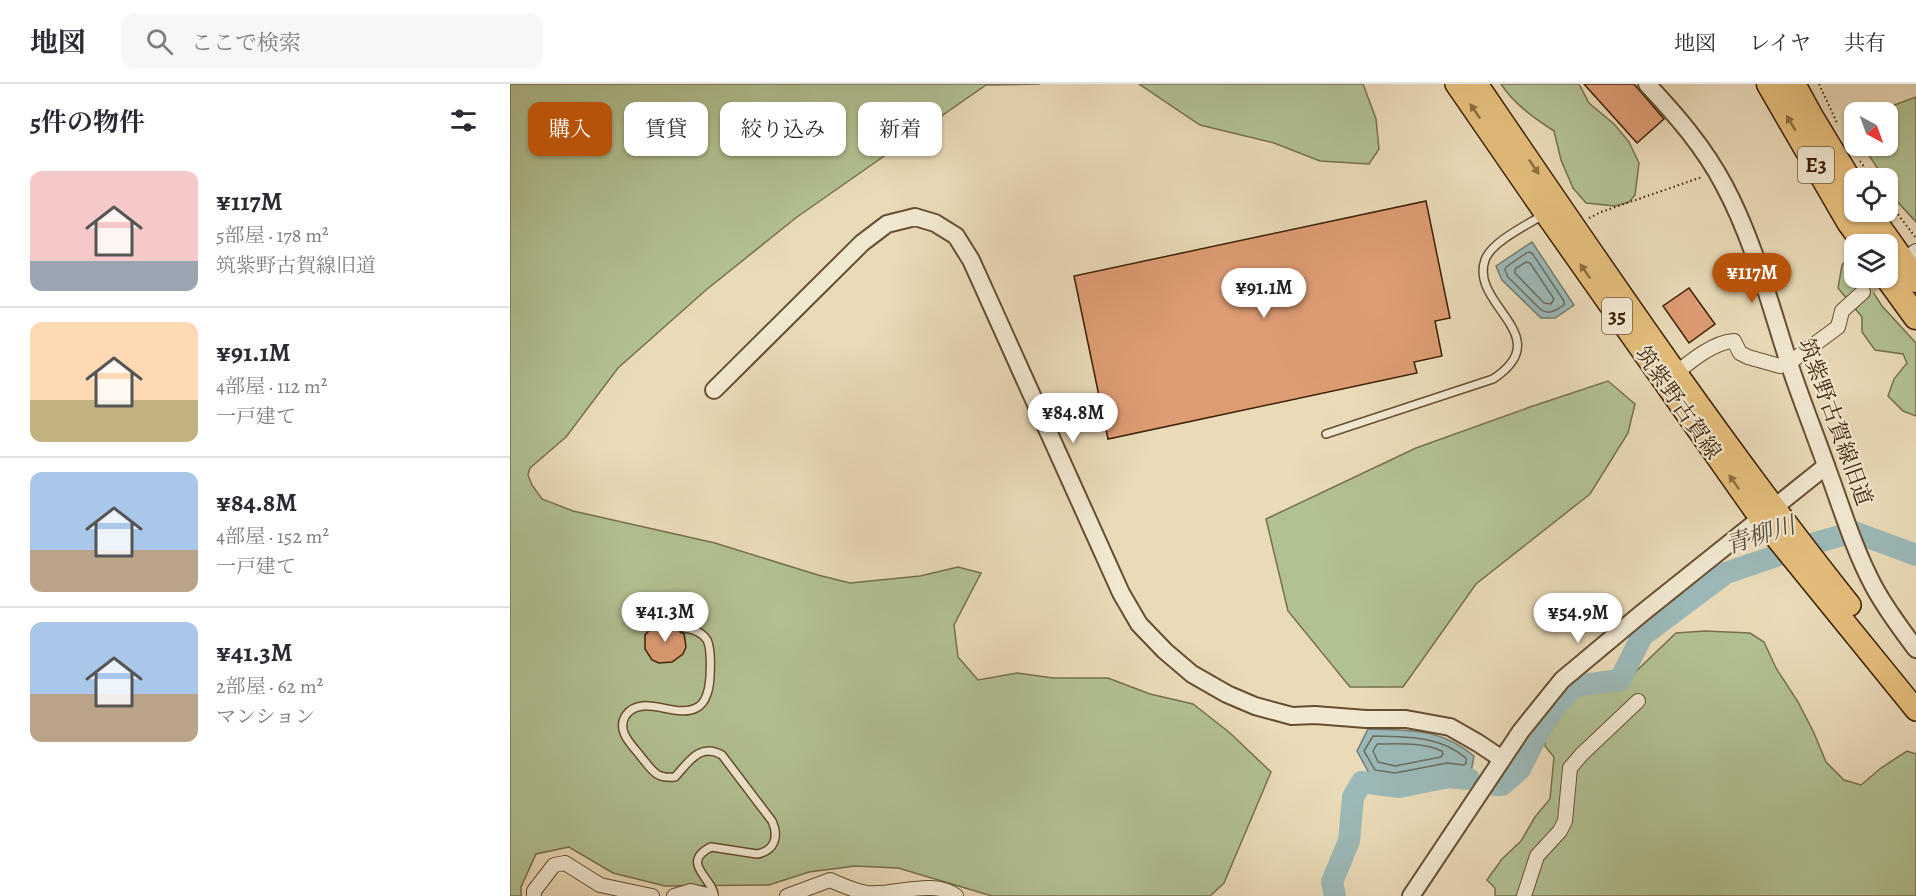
<!DOCTYPE html>
<html lang="ja">
<meta charset="utf-8">
<style>
:root{--surface:#fff;--page:#f7f7f7;--text:#2b2b33;--muted:#7c7c81;--line:#e1e1e2;--accent:#b45309}
body{margin:0;font-family:Alegreya,"Noto Serif JP",serif;background:var(--page);color:var(--text);height:100vh;display:flex;flex-direction:column;font-size:22px;white-space:nowrap}
*{box-sizing:border-box;margin:0}
p{font-size:20px;color:var(--muted)}
.icon{flex:none;width:33px;height:33px;fill:none;stroke:currentColor;stroke-width:2;stroke-linecap:round;stroke-linejoin:round}
.map{position:relative;flex:1;overflow:hidden}
.side{display:flex;flex-direction:column;background:var(--surface);width:510px}
.side>*{flex:none}
.guide{position:absolute;left:18px;top:18px;width:570px;height:54px;display:flex;gap:12px}
.needle{width:39px;rotate:139deg}
.fabs{position:absolute;left:1334px;top:18px;display:grid;gap:12px}
.fabs a{display:grid;place-items:center;width:54px;height:54px;border-radius:12px;background:var(--surface);box-shadow:0 2px 4px #0004;font-size:30px}
.price{position:absolute;translate:-50% -51px;padding:0 14px;border-radius:21px;background:#fff;color:#222;font-size:20px;line-height:39px;filter:drop-shadow(0 2px 3px #0008)}
.price::after{content:'';position:absolute;left:50%;top:36px;width:18px;height:14px;margin-left:-9px;background:inherit;clip-path:polygon(0 0,100% 0,50% 100%)}
.price.selected{background:var(--accent);color:#fff}
ul{padding:0;list-style:none}
li{display:flex;align-items:center;gap:18px;height:150px;padding:0 30px}
li+li{border-top:2px solid var(--line)}
li span{display:grid;place-items:center;flex:none;width:168px;height:120px;border-radius:12px;color:#555}
li>.icon{margin-inline-start:auto}
span .icon{width:72px;height:72px;fill:#fffc;stroke-width:1}
li b{font-size:26px}
h2{display:flex;justify-content:space-between;align-items:center;height:72px;padding:0 30px;font-size:26px}
.pill{padding:0 21px;border-radius:12px;background:var(--surface);box-shadow:0 2px 4px #0004;font-size:21px;line-height:54px}
.pill.selected{background:var(--accent);color:#fff}
header{display:flex;align-items:center;gap:36px;box-sizing:border-box;height:84px;padding:0 30px;background:var(--surface);border-bottom:2px solid var(--line)}
header strong{font-size:28px}
nav{display:flex;gap:33px;margin-inline-start:auto;font-size:21px}
.search{width:420px;height:54px;background:var(--page);display:flex;align-items:center;gap:15px;box-sizing:border-box;padding:0 21px;border-radius:12px;color:var(--muted);font-size:22px}
main{display:flex;flex:1;min-height:0}
.map>svg:first-child{display:block}
.green{fill:#b2c192;stroke:#77704b;stroke-width:1.5}
.water{fill:#9bb9b8;stroke:#757b70;stroke-width:1.5}
.lines{fill:none;stroke-linecap:round;stroke-linejoin:round}
.shore{stroke:#6c6c5e;stroke-width:1.5}
.river{stroke:#9bb9b8;stroke-width:22}
.building{fill:#de9c73;stroke:#3c1f04;stroke-width:1.5}
.minor-tunnel{stroke:#c7b594;stroke-width:14;stroke-dasharray:14 7;stroke-linecap:butt}
.service-casing{stroke:#684e31;stroke-width:10}
.minor-casing{stroke:#684e31;stroke-width:16}
.tertiary-casing{stroke:#684e31;stroke-width:20}
.primary-casing{stroke:#3c1f04;stroke-width:24}
.motorway-casing{stroke:#3c1f04;stroke-width:27}
.path{stroke:#3c1f04;stroke-width:2;stroke-dasharray:1.5 3;stroke-linecap:butt}
.service{stroke:#f1e8d1;stroke-width:7}
.minor{stroke:#f1e8d1;stroke-width:14}
.tertiary{stroke:#f1e8d1;stroke-width:16}
.primary{stroke:#e5be7c;stroke-width:21}
.motorway{stroke:#e5be7c;stroke-width:24}
.oneway{fill:#906e40}
.labels{text-anchor:middle;dominant-baseline:central;stroke-width:4.5;stroke-linejoin:round;paint-order:stroke}
.shield{fill:#f1e8d1;stroke:#725b42;stroke-width:1.5}
.shield-label{font-size:21px;font-weight:bold;fill:#3c1f04}
.street-label{font-size:22px;fill:#3c1f04;stroke:#f1e8d1}
.water-label{font-size:24px;font-style:italic;fill:#584d3a;stroke:#f1e8d1}
</style>
<header>
<strong>地図</strong>
<div class="search"><svg class="icon" aria-label="search" viewBox="0 0 24 24"><circle cx="10" cy="10" r="6"/><path d="M15 15l6 6"/></svg>ここで検索</div>
<nav><a>地図</a><a>レイヤ</a><a>共有</a></nav>
</header>
<main>
<section class="side">
<h2>5件の物件<svg class="icon" aria-label="filters" viewBox="0 0 24 24"><path d="M4 7h16M4 17h16"/><circle cx="9" cy="7" r="2"/><circle cx="15" cy="17" r="2"/></svg></h2>
<ul>
<li><span style="background:linear-gradient(#f6c9c9 75%,#9aa5b1 0)"><svg class="icon" aria-label="home" viewBox="0 0 24 24"><path d="M3 11l9-7 9 7M6 9v11h12V9"/></svg></span><div><b>¥117M</b><p>5部屋 · 178 m²</p><p>筑紫野古賀線旧道</p></div></li>
<li><span style="background:linear-gradient(#ffd9b3 65%,#c2b280 0)"><svg class="icon" aria-label="home" viewBox="0 0 24 24"><path d="M3 11l9-7 9 7M6 9v11h12V9"/></svg></span><div><b>¥91.1M</b><p>4部屋 · 112 m²</p><p>一戸建て</p></div></li>
<li><span style="background:linear-gradient(#a9c7e8 65%,#b9a48a 0)"><svg class="icon" aria-label="home" viewBox="0 0 24 24"><path d="M3 11l9-7 9 7M6 9v11h12V9"/></svg></span><div><b>¥84.8M</b><p>4部屋 · 152 m²</p><p>一戸建て</p></div></li>
<li><span style="background:linear-gradient(#a9c7e8 60%,#b9a48a 0)"><svg class="icon" aria-label="home" viewBox="0 0 24 24"><path d="M3 11l9-7 9 7M6 9v11h12V9"/></svg></span><div><b>¥41.3M</b><p>2部屋 · 62 m²</p><p>マンション</p></div></li>
</ul>
</section>
<div class="map">
<svg width="1406" height="812" viewBox="0 0 1406 812">
<rect width="100%" height="100%" fill="#eadbb8"/>
<filter id="stains"><feTurbulence type="fractalNoise" baseFrequency=".00333" numOctaves="4"/><feColorMatrix values="0 0 0 0 .2 0 0 0 0 .09 0 0 0 0 .02 0 0 0 .5 -.17"/></filter>
<radialGradient id="worn" r=".72"><stop offset=".6" stop-color="#630" stop-opacity="0"/><stop offset="1" stop-color="#630" stop-opacity=".3"/></radialGradient>
<g class="green">
<polygon points="0,0 530,0 476,1 287,133 196,206 108,284 56,353 20,384 18,391 22,401 32,415 63,427 205,459 308,491 340,499 410,492 448,483 471,489 444,541 448,573 468,596 507,589 543,594 598,594 640,610 683,620 720,649 761,688 714,799 700,812 482,812 388,784 345,782 299,788 259,801 155,802 103,789 59,763 26,770 11,803 11,812 0,812"/>
<polygon points="629,0 853,0 866,35 869,65 859,80 810,77 764,59 690,41"/>
<path d="M991,0H1069L1079,19L1104,40L1119,58L1129,79L1125,111L1119,118L1105,122L1076,119L1063,104L1051,76L1044,47C1024,34 1004,20 991,0Z"/>
<path d="M1406,13V138C1396,126 1377,111 1377,94H1374L1354,64V62H1377V28H1370L1379,23Z"/>
<polygon points="1340,172 1344,179 1344,194 1354,194 1372,222 1406,259 1406,332 1393,327 1378,312 1384,295 1397,279 1393,270 1365,266 1352,248 1352,233 1328,204 1332,181"/>
<polygon points="1098,297 1125,320 1118,349 1080,410 966,500 893,603 840,603 778,527 756,435 906,364 1020,323"/>
<polygon points="1195,547 1240,549 1254,558 1266,584 1288,618 1304,649 1316,678 1334,696 1351,701 1371,684 1397,667 1406,670 1406,812 985,812 985,804 977,796 992,775 1011,757 1025,733 1040,715 1044,673 1035,662 1036,639 1054,616 1064,606 1092,605 1120,593 1166,549"/>
</g>
<g class="water">
<polygon points="1022,158 1064,221 1045,234 1031,234 992,196 986,182"/>
<path d="M858,645C900,647 929,643 964,672L961,688L938,685L885,695L860,691L847,667Z"/>
</g>
<g class="lines">
<g class="shore">
<path d="M1018,168L1022,169L1054,217V221C1045,227 1038,232 1029,224L998,193L995,186L996,183Z"/>
<polygon points="1016,178 1020,179 1044,215 1041,220 1034,219 1005,189 1005,185"/>
<path d="M863,652C896,653 929,651 956,674V679L954,681L937,679L885,689L865,686L854,667Z"/>
<path d="M867,660C889,660 912,658 932,667L933,670L931,673L885,682L868,678L863,667Z"/>
</g>
<g class="river">
<polyline points="986,701 992,701 1010,685 1028,649 1046,622 1065,602 1110,596 1132,552 1216,489 1301,460 1344,448 1406,471"/>
<polyline points="825,812 822,798 839,757 843,713 852,698 889,703 939,693 959,695"/>
</g>
</g>
<g class="building">
<polygon points="1074,0 1124,0 1154,35 1127,59"/>
<polygon points="916,117 940,234 925,237 932,272 904,278 907,289 598,355 564,192"/>
<polygon points="1179,204 1205,240 1179,259 1153,222"/>
<polygon points="150,538 164,540 169,543 170,548 174,550 176,563 173,570 162,578 149,579 142,576 135,565 135,551 144,541"/>
</g>
<g class="lines">
<polyline class="minor-tunnel" points="1353,208 1372,194"/>
<defs>
<g id="service">
<path d="M816,350L983,295C1049,252 959,221 975,176C981,158 1017,141 1033,131"/>
<path d="M174,544C183,545 192,548 197,556C202,565 201,600 197,610C195,616 191,622 186,624C166,635 132,609 116,631C105,647 123,662 132,674C143,687 146,695 165,693C178,679 190,658 212,671L262,737C269,752 265,767 247,770L201,763C169,779 204,795 204,812"/>
</g>
<g id="minor">
<polyline points="1403,169 1406,167"/>
<path d="M1166,289C1182,276 1204,258 1224,257L1230,269L1238,273L1270,282L1279,279L1328,243L1332,227L1353,208"/>
<polyline points="24,812 24,807 44,781 55,779 90,801 142,812"/>
<polyline points="164,812 181,807 201,812"/>
<path d="M277,812L320,796C332,801 344,807 357,809C384,812 424,794 446,812"/>
<polyline points="1014,812 1027,772 1050,747 1055,737 1060,684 1072,670 1128,617"/>
</g>
<g id="tertiary">
<path d="M1137,0C1166,31 1194,63 1214,101C1243,155 1259,217 1278,276C1290,313 1305,350 1318,387C1332,425 1344,465 1363,501C1375,524 1391,545 1406,565"/>
<polyline points="204,306 352,159 377,140 405,133 425,139 446,152 461,176 611,509 629,540 655,567 682,590 717,610 745,622 782,632 805,631 856,635 896,635 940,643 968,659 992,675"/>
<polyline points="901,812 1011,647 1052,596 1131,530 1316,382"/>
</g>
<g id="primary">
<polyline points="946,0 1035,129 1250,434 1406,626"/>
<path d="M967,0C1087,176 1207,354 1340,521"/>
</g>
<g id="motorway">
<polyline points="1259,0 1339,138 1355,160"/>
<polyline points="1283,0 1301,33 1344,104"/>
<polyline points="1358,128 1406,196"/>
<polyline points="1377,193 1406,233"/>
</g>
</defs>
<use href="#service" class="service-casing"/>
<use href="#minor" class="minor-casing"/>
<use href="#tertiary" class="tertiary-casing"/>
<use href="#primary" class="primary-casing"/>
<use href="#motorway" class="motorway-casing"/>
<g class="path">
<polyline points="1309,0 1327,39"/>
<polyline points="1350,77 1362,94"/>
<polyline points="1377,116 1406,154"/>
<polyline points="1079,134 1091,128 1192,93"/>
</g>
<use href="#service" class="service"/>
<use href="#minor" class="minor"/>
<use href="#tertiary" class="tertiary"/>
<use href="#primary" class="primary"/>
<use href="#motorway" class="motorway"/>
</g>
<defs><path id="oneway-solid" d="M-6-.8H1V-3.2L6.5 0L1 3.2V.8H-6Z" transform="scale(1.5)"/></defs>
<g class="oneway">
<use href="#oneway-solid" transform="translate(965 27) rotate(-124)"/>
<use href="#oneway-solid" transform="translate(1281 39) rotate(-121)"/>
<use href="#oneway-solid" transform="translate(1024 83) rotate(56)"/>
<use href="#oneway-solid" transform="translate(1075 187) rotate(-125)"/>
<use href="#oneway-solid" transform="translate(1224 398) rotate(-125)"/>
</g>
<g class="labels">
<g class="shield">
<rect x="1288" y="63" width="36" height="36" rx="4.5"/>
<rect x="1092" y="214" width="30" height="36" rx="4.5"/>
</g>
<g class="shield-label">
<text x="1306" y="81">E3</text>
<text x="1107" y="232">35</text>
</g>
<g class="street-label">
<text transform="translate(1168 319) rotate(55)">筑紫野古賀線</text>
<text transform="translate(1325 338) rotate(70)">筑紫野古賀線旧道</text>
</g>
<g class="water-label">
<text transform="translate(1250 451) rotate(-18)">青柳川</text>
</g>
</g>
<rect width="100%" height="100%" filter="url(#stains)"/>
<rect width="100%" height="100%" fill="url(#worn)"/>
</svg>
<div class="fabs">
<a><svg class="needle" viewBox="-14 -14 28 28"><path d="M0-13l5 13h-10z" fill="#e53935"/><path d="M0 13l5-13h-10z" fill="#7c7c81"/></svg></a>
<a><svg class="icon" aria-label="locate" viewBox="0 0 24 24"><circle cx="12" cy="12" r="6"/><path d="M12 2v4M12 18v4M2 12h4M18 12h4"/></svg></a>
<a><svg class="icon" aria-label="layers" viewBox="0 0 24 24"><path d="M12 4l9 5-9 5-9-5zM3 14l9 5 9-5"/></svg></a>
</div>
<b class="price selected" style="left:1242px;top:220px">¥117M</b>
<b class="price" style="left:754px;top:235px">¥91.1M</b>
<b class="price" style="left:563px;top:360px">¥84.8M</b>
<b class="price" style="left:155px;top:559px">¥41.3M</b>
<b class="price" style="left:1068px;top:560px">¥54.9M</b>
<div class="guide">
<a class="pill selected">購入</a>
<a class="pill">賃貸</a>
<a class="pill">絞り込み</a>
<a class="pill">新着</a>
</div>
</div>
</main>
